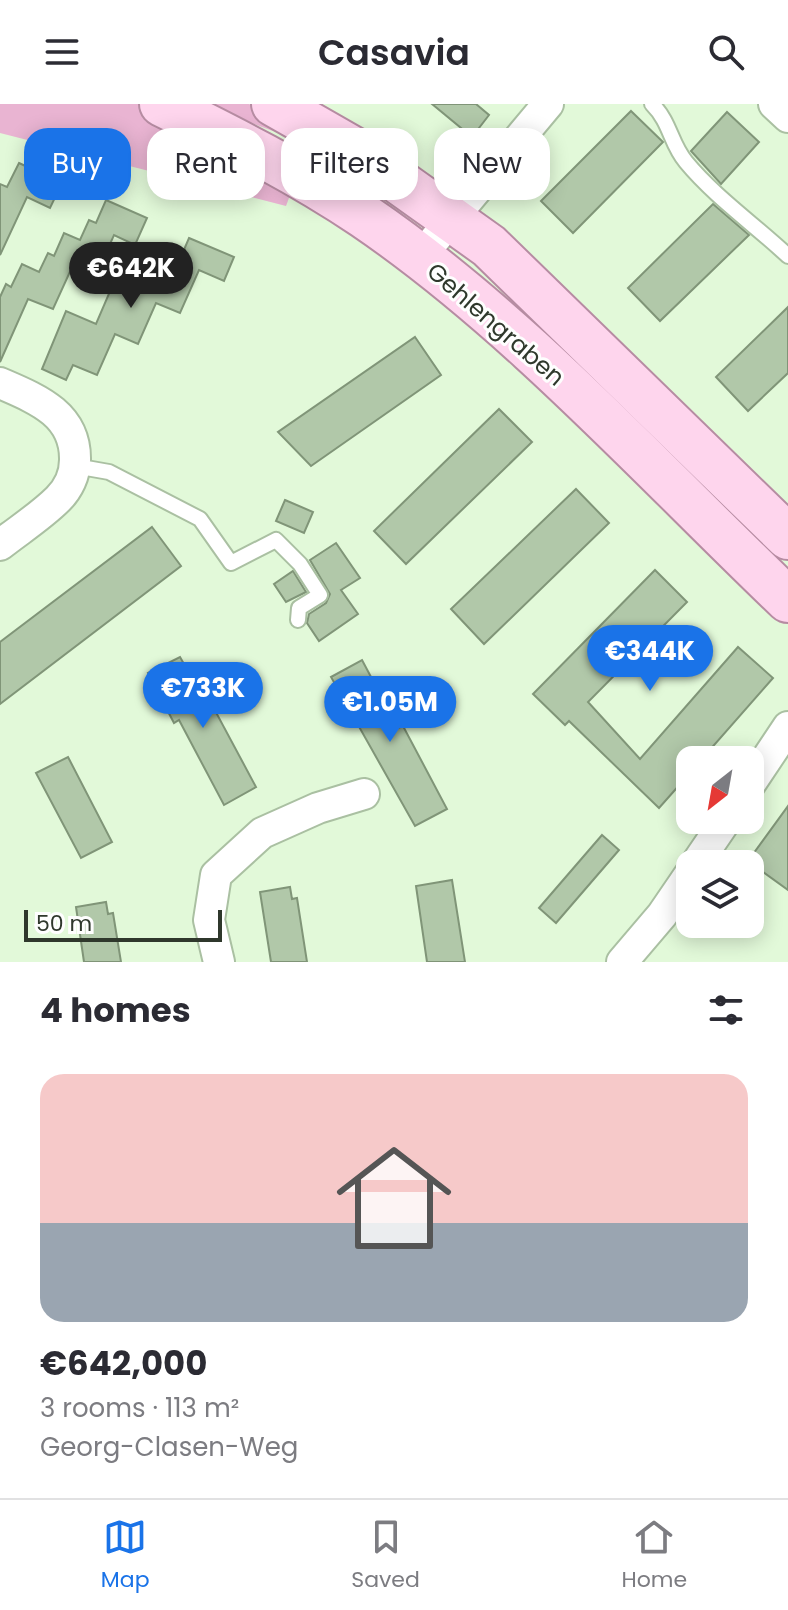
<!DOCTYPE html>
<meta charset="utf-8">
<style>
:root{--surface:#fff;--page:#f7f7f7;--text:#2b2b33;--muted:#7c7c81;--line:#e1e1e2;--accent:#1a73e8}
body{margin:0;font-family:Poppins,sans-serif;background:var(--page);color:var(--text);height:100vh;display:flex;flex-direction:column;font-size:30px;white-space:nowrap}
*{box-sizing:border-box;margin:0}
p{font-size:26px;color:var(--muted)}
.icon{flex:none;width:44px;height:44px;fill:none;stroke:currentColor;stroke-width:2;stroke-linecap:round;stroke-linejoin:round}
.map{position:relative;height:858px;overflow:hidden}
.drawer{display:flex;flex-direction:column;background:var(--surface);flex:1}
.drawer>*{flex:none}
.top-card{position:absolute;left:24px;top:24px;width:740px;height:72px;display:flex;gap:16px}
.needle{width:52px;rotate:211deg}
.fabs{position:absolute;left:676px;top:642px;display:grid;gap:16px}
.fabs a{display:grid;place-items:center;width:88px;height:88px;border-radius:16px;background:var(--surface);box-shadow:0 4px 20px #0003;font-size:40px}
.scale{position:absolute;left:24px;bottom:20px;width:198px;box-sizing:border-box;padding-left:8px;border:4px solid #2f382c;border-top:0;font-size:22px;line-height:28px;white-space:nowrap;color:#2f382c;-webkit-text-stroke:6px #fefefe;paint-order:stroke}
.price{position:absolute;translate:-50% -68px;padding:0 18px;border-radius:28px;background:var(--accent);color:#fff;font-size:26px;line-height:52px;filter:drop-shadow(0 2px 4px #0008)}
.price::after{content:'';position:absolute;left:50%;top:48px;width:24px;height:18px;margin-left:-12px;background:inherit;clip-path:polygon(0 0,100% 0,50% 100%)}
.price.active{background:#222;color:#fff}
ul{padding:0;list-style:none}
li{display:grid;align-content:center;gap:16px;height:424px;padding:0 40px}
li+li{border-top:2px solid var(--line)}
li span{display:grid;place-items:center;height:248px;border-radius:24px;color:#555}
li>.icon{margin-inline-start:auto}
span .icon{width:144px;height:144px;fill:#fffc;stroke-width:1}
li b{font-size:34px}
h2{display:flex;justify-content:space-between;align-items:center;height:96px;padding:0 40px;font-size:34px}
.chip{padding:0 28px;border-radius:24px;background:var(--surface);box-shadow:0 4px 20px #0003;font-size:28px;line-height:72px}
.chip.active{background:var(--accent);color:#fff}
header{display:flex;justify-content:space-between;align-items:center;height:104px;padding:0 40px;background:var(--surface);font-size:36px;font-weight:600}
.menu{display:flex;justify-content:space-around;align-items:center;height:112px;border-top:2px solid var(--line);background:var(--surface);font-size:22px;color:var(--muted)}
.menu a{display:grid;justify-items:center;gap:4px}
.menu .active{color:var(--accent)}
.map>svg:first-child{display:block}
.green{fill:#e9b4d2}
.building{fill:#b1c8a9;stroke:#809578;stroke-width:2}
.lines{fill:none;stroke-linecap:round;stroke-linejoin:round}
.lane-casing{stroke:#aac0a2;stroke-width:18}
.street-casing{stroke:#aac0a2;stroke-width:34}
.primary-casing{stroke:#b68ca2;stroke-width:48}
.lane{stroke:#fff;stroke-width:14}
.street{stroke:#fff;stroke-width:30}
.primary{stroke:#fed5ed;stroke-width:44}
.labels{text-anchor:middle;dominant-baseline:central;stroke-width:6;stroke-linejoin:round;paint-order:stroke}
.street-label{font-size:24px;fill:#2f382c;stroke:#fefefe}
</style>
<header><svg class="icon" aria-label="menu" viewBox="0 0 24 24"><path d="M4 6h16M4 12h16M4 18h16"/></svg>Casavia<svg class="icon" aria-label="search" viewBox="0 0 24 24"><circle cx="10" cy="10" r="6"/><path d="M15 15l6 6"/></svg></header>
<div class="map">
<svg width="788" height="858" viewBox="0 0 788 858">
<rect width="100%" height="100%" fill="#e2f9d9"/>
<g class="green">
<polygon points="0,0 139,0 293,83 286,102 0,29"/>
<polygon points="201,0 249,0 301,28 343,63 297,36"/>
</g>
<g class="building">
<polygon points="432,0 476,0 489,11 472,33"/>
<polygon points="631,7 663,38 573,129 541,97"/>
<polygon points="727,8 759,38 721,80 691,47"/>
<polygon points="19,59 62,79 50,104 27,93 0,151 0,80 7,83"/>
<polygon points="106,96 147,114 135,141 114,131 96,171 73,161 53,205 28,195 0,258 0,193 6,180 11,183 22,160 39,168 48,149 54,152 64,129 80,136 89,116 96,119"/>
<polygon points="713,100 749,131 660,217 628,184"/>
<polygon points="189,134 234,153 224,177 199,166 180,209 156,199 138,240 115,230 97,271 73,261 66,276 42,265 66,207 96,220 114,178 138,187 148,164 167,171 174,153 180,155"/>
<polygon points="788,203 788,269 748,307 716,273"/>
<polygon points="415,233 441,271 311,362 278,328"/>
<polygon points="499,305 532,338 406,460 374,427"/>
<polygon points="576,385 609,419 484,540 451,505"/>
<polygon points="285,396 313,408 304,429 276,417"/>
<polygon points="152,423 181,462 0,600 0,538"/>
<polygon points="336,439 360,474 341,486 358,510 319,537 307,519 309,510 326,499 330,490 310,456"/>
<polygon points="655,466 687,498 588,598 640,655 738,543 773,574 701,656 690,656 690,669 659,704 569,617 565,621 533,590"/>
<polygon points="293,467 306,488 286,498 274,480"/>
<polygon points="180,553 207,601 211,599 256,683 224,701 179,616 174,619 148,569"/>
<polygon points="362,556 398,624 403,622 447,705 415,722 331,573"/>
<polygon points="68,653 112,738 81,754 36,669"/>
<polygon points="788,702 788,786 748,757"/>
<polygon points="602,731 619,746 556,819 539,804"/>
<polygon points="452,776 465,858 427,858 416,782"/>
<polygon points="290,783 292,795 297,794 307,858 271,858 260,788"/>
<polygon points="106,798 108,810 113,809 121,858 84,858 76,803"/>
</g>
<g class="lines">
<defs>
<g id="lane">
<path d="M652,0C671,19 670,39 686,58C715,93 755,121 788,152"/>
<polyline points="75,362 109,368 200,415 231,459 276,436 300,460 320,491 299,504 298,516"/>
</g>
<g id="street">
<polyline points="774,0 788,13"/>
<polyline points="420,153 548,0"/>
<path d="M0,279C37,295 76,310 75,356C75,371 68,385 58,395C41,412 19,426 0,441"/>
<polyline points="750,680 788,623"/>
<polyline points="696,760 726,716"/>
<polyline points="219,858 209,816 216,771 262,729 318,704 364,690"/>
<polyline points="622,858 662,811 690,770"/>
</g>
<g id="primary">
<path d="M162,0C231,34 300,69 364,112C518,217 653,367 788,496"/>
<polyline points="274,0 353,45 489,142 788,433"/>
</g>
</defs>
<use href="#lane" class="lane-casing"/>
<use href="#street" class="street-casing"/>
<use href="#primary" class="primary-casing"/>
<use href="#lane" class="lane"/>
<use href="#street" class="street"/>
<use href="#primary" class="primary"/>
</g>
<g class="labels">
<g class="street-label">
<text transform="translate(496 220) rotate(41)">Gehlengraben</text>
</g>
</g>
</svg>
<div class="fabs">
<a><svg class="needle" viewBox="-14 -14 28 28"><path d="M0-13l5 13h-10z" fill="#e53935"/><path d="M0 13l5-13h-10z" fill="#7c7c81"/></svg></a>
<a><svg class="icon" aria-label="layers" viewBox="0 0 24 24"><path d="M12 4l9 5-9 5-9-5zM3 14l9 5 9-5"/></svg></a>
</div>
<div class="scale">50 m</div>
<b class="price active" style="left:131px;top:206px">€642K</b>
<b class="price" style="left:650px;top:589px">€344K</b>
<b class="price" style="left:203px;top:626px">€733K</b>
<b class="price" style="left:390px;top:640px">€1.05M</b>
<div class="top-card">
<a class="chip active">Buy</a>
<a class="chip">Rent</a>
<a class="chip">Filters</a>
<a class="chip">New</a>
</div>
</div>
<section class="drawer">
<h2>4 homes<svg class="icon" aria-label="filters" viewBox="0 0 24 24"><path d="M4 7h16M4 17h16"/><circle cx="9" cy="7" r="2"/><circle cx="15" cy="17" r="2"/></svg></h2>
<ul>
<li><span style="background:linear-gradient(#f6c9c9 60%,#9aa5b1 0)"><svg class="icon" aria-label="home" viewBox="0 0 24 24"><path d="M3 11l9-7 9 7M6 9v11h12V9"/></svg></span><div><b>€642,000</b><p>3 rooms · 113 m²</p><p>Georg-Clasen-Weg</p></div></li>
</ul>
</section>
<nav class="menu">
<a class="active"><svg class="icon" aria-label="map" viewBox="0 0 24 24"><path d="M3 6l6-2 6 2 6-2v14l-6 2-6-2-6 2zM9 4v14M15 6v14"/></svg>Map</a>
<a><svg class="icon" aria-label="saved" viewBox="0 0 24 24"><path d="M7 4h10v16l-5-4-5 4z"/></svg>Saved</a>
<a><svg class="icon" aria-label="home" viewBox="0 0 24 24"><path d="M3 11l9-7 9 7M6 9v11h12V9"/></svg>Home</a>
</nav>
